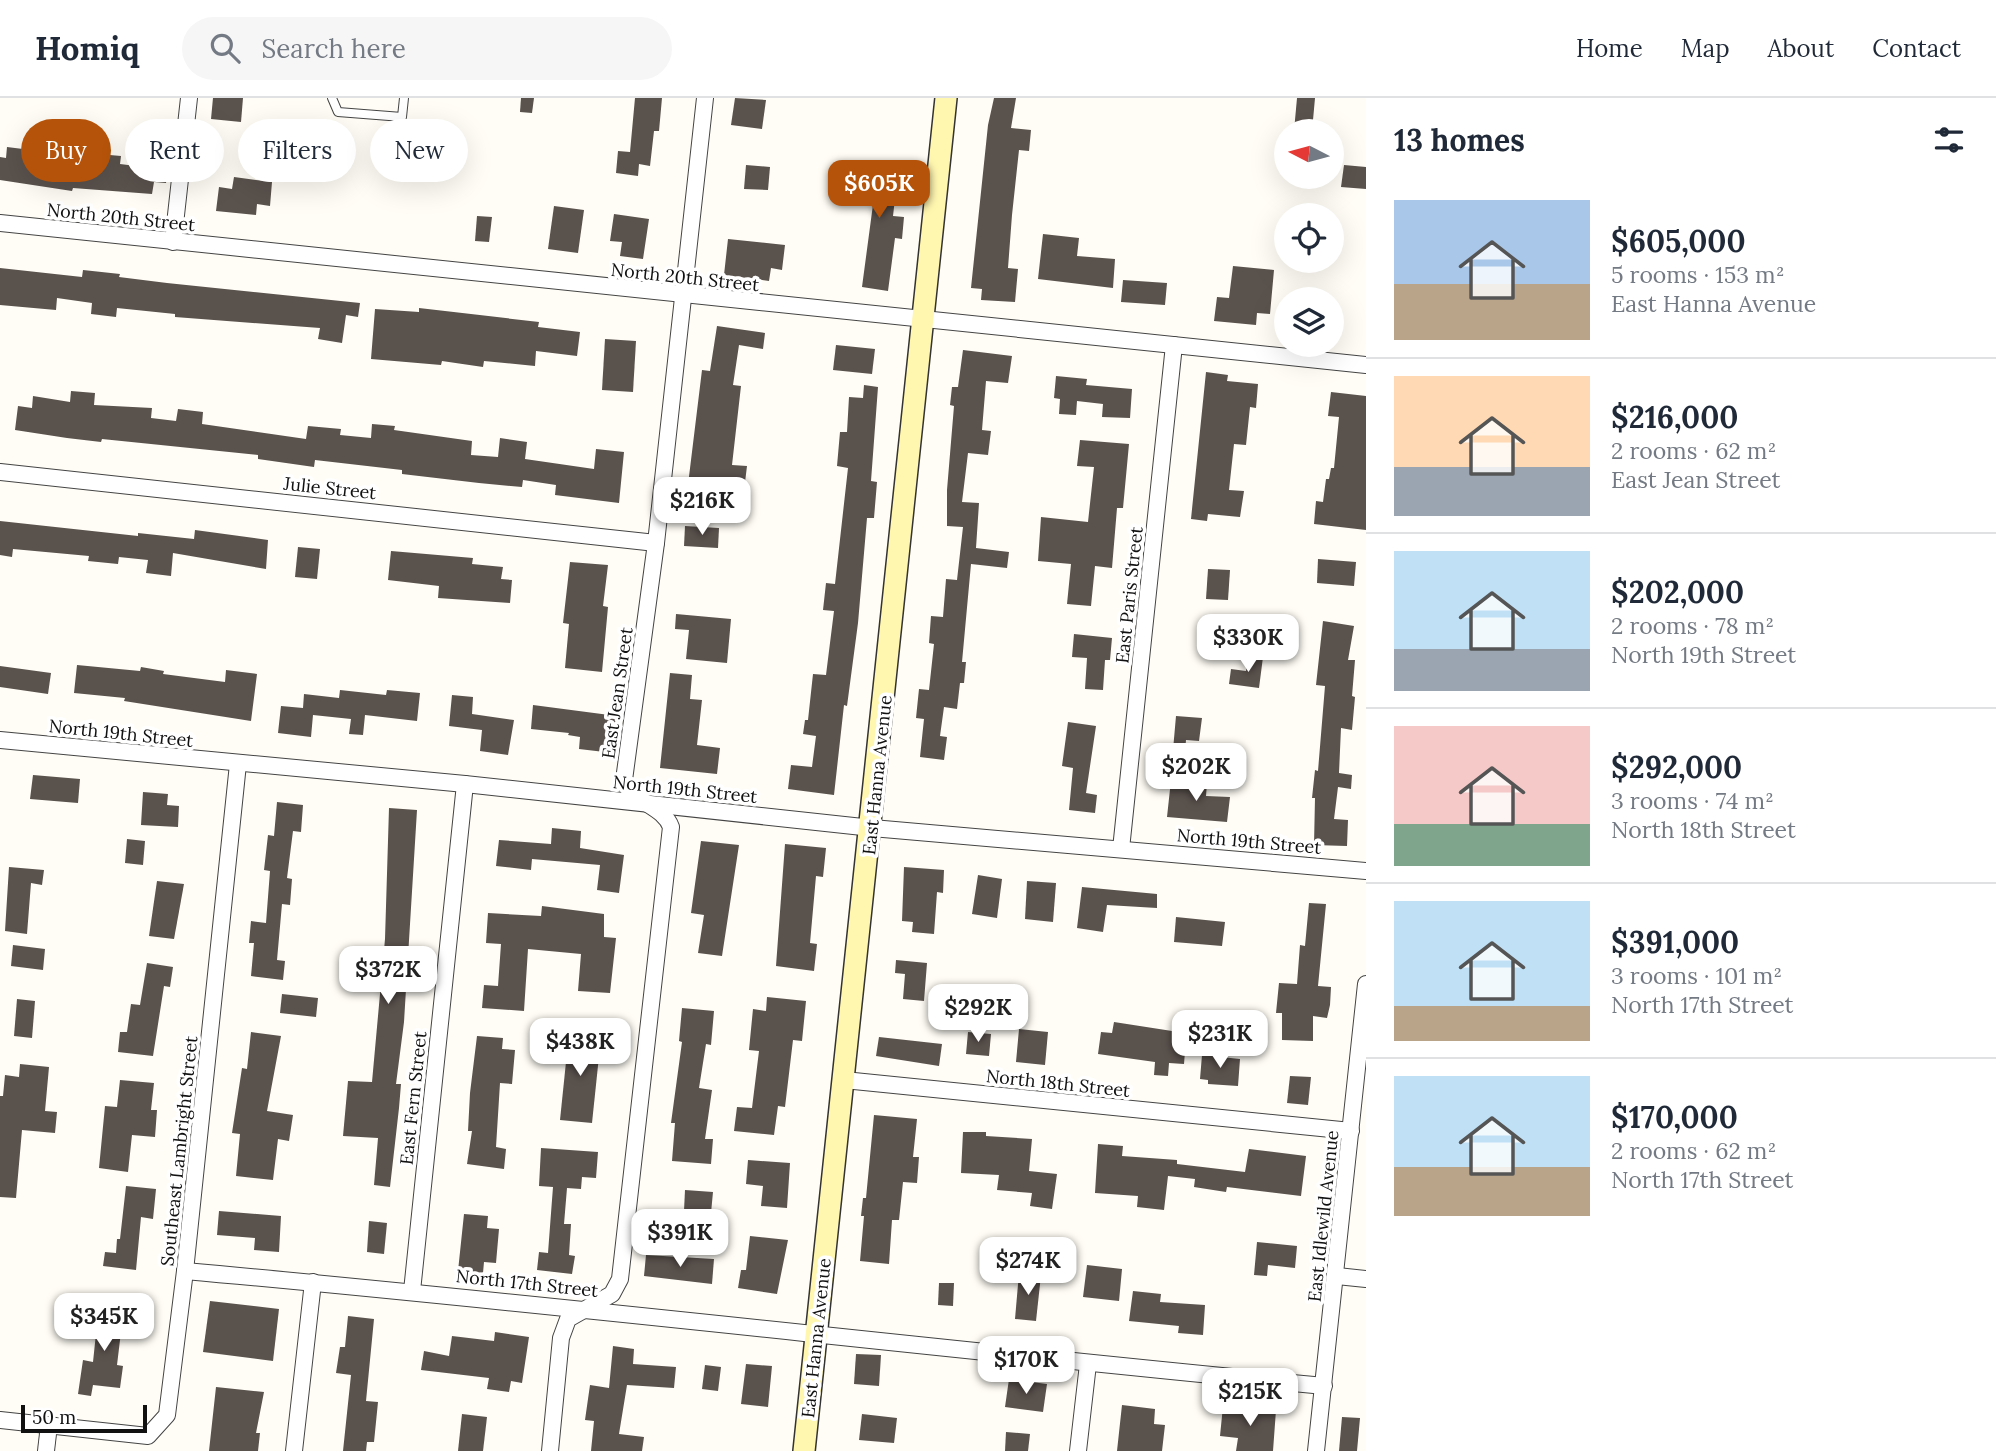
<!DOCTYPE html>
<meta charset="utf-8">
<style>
:root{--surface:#fff;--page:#f6f6f7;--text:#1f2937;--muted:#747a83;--line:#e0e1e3;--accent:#b45309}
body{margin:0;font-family:Lora,serif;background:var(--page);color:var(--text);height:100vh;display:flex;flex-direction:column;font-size:26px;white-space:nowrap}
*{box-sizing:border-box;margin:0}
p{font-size:23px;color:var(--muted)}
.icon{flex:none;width:38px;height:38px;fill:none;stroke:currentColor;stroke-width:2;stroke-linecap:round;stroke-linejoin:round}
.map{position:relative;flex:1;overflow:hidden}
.panel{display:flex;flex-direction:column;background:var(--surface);width:630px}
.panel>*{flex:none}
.guide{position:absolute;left:21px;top:21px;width:665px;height:63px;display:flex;gap:14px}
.needle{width:46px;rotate:276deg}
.tools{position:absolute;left:1274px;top:21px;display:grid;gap:14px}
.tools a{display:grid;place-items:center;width:70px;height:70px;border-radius:50%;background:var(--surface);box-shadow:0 7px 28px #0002;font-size:35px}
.scale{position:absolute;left:21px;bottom:18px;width:126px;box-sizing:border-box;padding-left:7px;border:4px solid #111;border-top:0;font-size:19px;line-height:24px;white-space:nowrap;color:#111;-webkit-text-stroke:5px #fff;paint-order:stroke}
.price{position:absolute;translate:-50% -60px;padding:0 16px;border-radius:14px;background:#fff;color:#222;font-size:23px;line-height:46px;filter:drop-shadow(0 2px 4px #0008)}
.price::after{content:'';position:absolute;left:50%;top:42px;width:21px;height:16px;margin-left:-10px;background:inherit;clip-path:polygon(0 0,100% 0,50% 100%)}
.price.selected{background:var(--accent);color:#fff}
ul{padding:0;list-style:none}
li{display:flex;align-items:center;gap:21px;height:175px;padding:0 28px}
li+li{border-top:2px solid var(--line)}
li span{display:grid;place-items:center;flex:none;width:196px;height:140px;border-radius:0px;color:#555}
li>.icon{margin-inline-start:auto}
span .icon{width:84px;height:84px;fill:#fffc;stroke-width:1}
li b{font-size:30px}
h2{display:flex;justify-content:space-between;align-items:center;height:84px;padding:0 28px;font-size:30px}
.chip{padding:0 24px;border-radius:32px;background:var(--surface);box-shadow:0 7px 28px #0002;font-size:24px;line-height:63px}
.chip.selected{background:var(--accent);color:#fff}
header{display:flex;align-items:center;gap:42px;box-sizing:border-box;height:98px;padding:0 35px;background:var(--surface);border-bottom:2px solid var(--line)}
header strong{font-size:33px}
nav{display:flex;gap:38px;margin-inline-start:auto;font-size:24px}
.search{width:490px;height:63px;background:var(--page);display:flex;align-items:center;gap:18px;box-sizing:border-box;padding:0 24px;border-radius:38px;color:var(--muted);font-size:26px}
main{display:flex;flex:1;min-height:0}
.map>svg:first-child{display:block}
.building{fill:#5a524d}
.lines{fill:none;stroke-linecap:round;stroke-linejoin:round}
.lane-casing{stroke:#444;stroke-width:10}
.street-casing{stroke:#444;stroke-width:18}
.secondary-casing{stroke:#333;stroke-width:24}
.lane{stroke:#fff;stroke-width:8}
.street{stroke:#fff;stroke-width:16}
.secondary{stroke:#fff6b0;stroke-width:21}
.labels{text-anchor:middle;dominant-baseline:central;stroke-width:7;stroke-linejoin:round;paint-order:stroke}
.street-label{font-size:18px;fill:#111;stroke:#fff}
</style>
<header>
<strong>Homiq</strong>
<div class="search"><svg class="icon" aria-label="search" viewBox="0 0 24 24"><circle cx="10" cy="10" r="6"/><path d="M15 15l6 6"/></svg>Search here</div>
<nav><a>Home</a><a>Map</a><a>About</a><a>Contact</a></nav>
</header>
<main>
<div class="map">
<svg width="1366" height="1353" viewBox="0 0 1366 1353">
<rect width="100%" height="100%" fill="#fffdf5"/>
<g class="building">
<polygon points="213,0 243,0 241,24 211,21"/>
<polygon points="521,0 534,0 532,15 520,14"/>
<polygon points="635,0 662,0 659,33 654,33 650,68 639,66 638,78 616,75 618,53 630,54"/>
<polygon points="735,0 766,2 762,31 731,27"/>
<polygon points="994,0 1016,0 1011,30 1031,32 1029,53 1019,52 1012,117 1008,170 1018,171 1015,204 981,202 982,191 971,190 988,27"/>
<polygon points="1297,0 1315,0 1312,33 1294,33"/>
<polygon points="7,49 31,52 31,59 86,67 87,55 121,58 120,66 168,72 166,85 154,84 152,96 73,90 72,93 0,82 0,59 6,60"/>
<polygon points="874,63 899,66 893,118 904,119 902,141 895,140 888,193 862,189 874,99 845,96 848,72 873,75"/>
<polygon points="746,67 770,69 768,92 744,91"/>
<polygon points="1344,67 1366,69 1366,91 1341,89"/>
<polygon points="234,79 272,84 270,108 257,106 256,117 216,113 219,89 232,91"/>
<polygon points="554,108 584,112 578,155 548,151"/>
<polygon points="614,116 649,121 643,161 620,158 622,144 610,143"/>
<polygon points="477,118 492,119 489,144 475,143"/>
<polygon points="1043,136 1079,140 1077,158 1115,161 1113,190 1038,181"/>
<polygon points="728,141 785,147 782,172 771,170 769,183 724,177"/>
<polygon points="1233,168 1274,172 1270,216 1257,215 1256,227 1214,223 1217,199 1229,200"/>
<polygon points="0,170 82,179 83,172 120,176 119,179 167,185 360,205 358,219 346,217 342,245 318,241 320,230 175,219 175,216 117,210 116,219 91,216 92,205 57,200 56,212 0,207"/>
<polygon points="1123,182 1167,185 1165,207 1121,204"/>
<polygon points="419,210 539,224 538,229 580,234 577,258 536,253 535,268 484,263 483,269 442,263 441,267 371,261 375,211 419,214"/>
<polygon points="717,228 765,235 763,251 739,247 733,287 741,288 732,367 747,368 742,409 686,403 702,272 710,273"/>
<polygon points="605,241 636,243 633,294 602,292"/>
<polygon points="836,247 875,251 872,276 833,272"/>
<polygon points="963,252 1012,258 1008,285 986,283 982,332 991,333 988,357 968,355 962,404 979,405 976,450 1009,454 1007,470 971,466 962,564 966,564 964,585 960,585 957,611 944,609 940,638 947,639 944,662 920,659 924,621 916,620 919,591 929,592 934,546 929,545 931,518 943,519 946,481 957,482 963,429 947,428 947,392 954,308 950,307 952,289 958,289"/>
<polygon points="1206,274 1228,277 1227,283 1258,286 1256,310 1250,309 1246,347 1234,346 1229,392 1244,393 1240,419 1208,416 1207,423 1191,421"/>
<polygon points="1056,278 1087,281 1086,287 1132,291 1130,320 1102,319 1103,306 1077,303 1076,317 1059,316 1060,301 1054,300"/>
<polygon points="864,287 878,289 871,383 877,384 874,420 867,420 858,525 847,608 844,607 834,697 788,691 791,667 812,669 816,638 803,636 805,622 808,622 813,576 826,577 834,513 823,512 826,485 835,486 848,370 837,368 840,334 847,334 849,299 863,300"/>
<polygon points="71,293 95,295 94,307 152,310 151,320 176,323 178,311 203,314 202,326 306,341 308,328 341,331 340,337 371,340 372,326 395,328 394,332 472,343 471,357 498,359 500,340 527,344 525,361 594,371 596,351 624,354 619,405 555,397 556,387 523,382 522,389 479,385 402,376 402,372 315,362 314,369 258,361 258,357 102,341 101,344 67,340 15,332 18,308 32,310 33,298 70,304"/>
<polygon points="1331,294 1366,298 1366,432 1314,426 1316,403 1323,404 1326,381 1329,381 1331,370 1334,370 1339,319 1328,318"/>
<polygon points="1080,342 1129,346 1123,410 1117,410 1112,470 1095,468 1091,508 1067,506 1071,466 1038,463 1041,419 1088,424 1094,369 1077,368"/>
<polygon points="0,423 138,438 138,435 194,441 195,432 268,442 266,471 173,455 171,478 146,475 148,462 119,459 118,466 88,463 89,458 13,451 12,459 0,457"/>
<polygon points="685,428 719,430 718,450 684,448"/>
<polygon points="298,449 320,451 317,481 295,479"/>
<polygon points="391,453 473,460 472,466 503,469 501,481 512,482 510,505 438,500 439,488 388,482"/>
<polygon points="1318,461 1356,464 1354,488 1317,485"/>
<polygon points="570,464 608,467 603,508 608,509 602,574 565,570 569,526 563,525"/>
<polygon points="1208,471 1230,472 1228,502 1206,501"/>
<polygon points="676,516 731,521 727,565 686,561 689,532 675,531"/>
<polygon points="1323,523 1354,528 1348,562 1355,562 1352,598 1355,599 1352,632 1341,630 1339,675 1352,677 1351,691 1338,689 1334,721 1348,722 1347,748 1314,747 1315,700 1312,700 1315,672 1318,673 1325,588 1316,587"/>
<polygon points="1074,536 1112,540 1110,562 1105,562 1103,592 1085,591 1087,560 1072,559"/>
<polygon points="1247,558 1263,559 1259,590 1229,586 1231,571 1246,573"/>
<polygon points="77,567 140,573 141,569 164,573 163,576 225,584 226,572 257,576 251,623 124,603 125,600 74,595"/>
<polygon points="0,568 51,575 48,596 0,589"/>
<polygon points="670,575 692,577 690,601 702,602 697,647 720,650 717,676 660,670"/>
<polygon points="340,592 386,597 387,592 420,595 417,623 365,617 363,637 349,636 351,621 313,617 311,639 278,635 281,608 303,610 304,596 339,600"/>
<polygon points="452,597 473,599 472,616 514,622 508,657 480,653 482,632 449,628"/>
<polygon points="533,607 617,618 613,655 579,651 580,639 568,637 569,635 531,631"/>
<polygon points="1176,618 1202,620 1199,643 1186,642 1185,654 1173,652"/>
<polygon points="1068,624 1096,628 1086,695 1097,697 1095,715 1069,712 1073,670 1062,668"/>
<polygon points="33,677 80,681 78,705 30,701"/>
<polygon points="1171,682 1207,685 1206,698 1230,699 1227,724 1167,719"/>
<polygon points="143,694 168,696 167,707 179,708 178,729 141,727"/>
<polygon points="277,704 303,707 301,734 293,733 287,780 292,781 290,807 282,806 277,862 285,863 283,882 251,878 254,845 249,845 251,823 266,825 270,773 264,772 268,737 274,738"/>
<polygon points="389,710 417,712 404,924 396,986 401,986 399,1010 390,1089 374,1087 378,1040 343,1038 348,983 372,984 385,841"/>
<polygon points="552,730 581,733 580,750 624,757 619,795 597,792 600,767 532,761 531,772 496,768 499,742 551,746"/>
<polygon points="127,741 145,743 143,767 125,765"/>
<polygon points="701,743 739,747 722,858 698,855 704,817 691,815"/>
<polygon points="785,746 826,750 823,779 816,778 810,845 817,846 814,873 776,868"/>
<polygon points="9,769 44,772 42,787 31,785 27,836 5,833"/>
<polygon points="904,769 944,772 943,795 937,794 934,836 912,834 913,824 902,823"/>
<polygon points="978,777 1002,781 997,820 972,816"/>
<polygon points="157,783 184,786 174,841 149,838"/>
<polygon points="1027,783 1056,785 1053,824 1025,821"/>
<polygon points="1082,789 1157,796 1157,810 1107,807 1103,834 1077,830"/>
<polygon points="1309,805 1326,806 1318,888 1331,889 1330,907 1327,920 1313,918 1313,943 1282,942 1282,915 1276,915 1279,885 1297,886 1300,847 1305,848"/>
<polygon points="542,808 604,816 604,839 616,840 610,895 578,893 581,856 528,851 524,913 482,910 484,887 498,888 501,846 486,845 488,815 541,818"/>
<polygon points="1176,819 1225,824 1222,848 1174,844"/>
<polygon points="13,847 45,851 43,872 11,868"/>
<polygon points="896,862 927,865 924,903 903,901 905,876 895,875"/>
<polygon points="147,865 173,869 170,889 164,888 153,958 118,954 120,934 127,934 131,906 140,907"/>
<polygon points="282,896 318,900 316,919 280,915"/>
<polygon points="767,899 806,903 802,943 793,942 785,1009 778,1008 774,1037 734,1033 737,1009 752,1010 759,953 749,952 753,911 766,913"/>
<polygon points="17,901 35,903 32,940 14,938"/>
<polygon points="682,910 714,913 711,947 706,946 699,990 712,992 705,1041 713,1041 711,1066 672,1063 675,1025 671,1025 682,944 679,943"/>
<polygon points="1114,924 1172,933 1173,927 1187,929 1184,966 1169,965 1168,978 1154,977 1155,964 1098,956 1101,934 1112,935"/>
<polygon points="1019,931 1048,934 1045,967 1016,964"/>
<polygon points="251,934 281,938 267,1013 293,1017 289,1043 278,1041 273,1082 236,1078 240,1036 232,1035 242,970 247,971"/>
<polygon points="968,934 991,936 989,958 966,956"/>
<polygon points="569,935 601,939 592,1025 560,1022"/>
<polygon points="477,938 503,940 502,951 515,952 512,986 500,985 496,1049 506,1051 504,1071 467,1066 472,1033 468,1033 470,995"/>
<polygon points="879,939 942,946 939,968 876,958"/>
<polygon points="1202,957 1240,961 1238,988 1208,986 1208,982 1200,981"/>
<polygon points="20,966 49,969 45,1013 57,1014 55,1035 22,1032 16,1100 0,1099 0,998 3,998 5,977 19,979"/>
<polygon points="1290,978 1311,979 1308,1007 1287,1005"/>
<polygon points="120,982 154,985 151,1012 157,1012 155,1039 132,1037 128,1074 99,1070 105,1008 117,1009"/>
<polygon points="874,1017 917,1021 913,1059 919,1059 917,1085 903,1084 899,1122 892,1122 889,1166 860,1163 864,1118 861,1118 863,1100 866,1100"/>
<polygon points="963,1034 986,1034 986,1038 1032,1041 1029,1073 1057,1076 1052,1111 1030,1108 1032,1095 997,1092 999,1077 961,1075"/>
<polygon points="1098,1046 1123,1048 1122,1058 1177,1062 1177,1066 1245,1074 1249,1051 1306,1058 1301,1098 1227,1089 1226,1094 1194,1089 1195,1081 1168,1078 1164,1112 1137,1109 1138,1098 1095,1095"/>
<polygon points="541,1050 598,1054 596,1080 582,1079 581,1091 567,1090 564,1126 571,1126 569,1157 575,1158 572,1176 537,1172 539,1154 548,1155 552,1102 553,1089 539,1088"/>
<polygon points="748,1062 790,1065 787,1110 761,1108 763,1088 746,1086"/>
<polygon points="126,1088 156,1091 153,1121 141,1119 136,1172 103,1168 105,1154 116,1155 117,1141 120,1141"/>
<polygon points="685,1092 713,1094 711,1115 684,1113"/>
<polygon points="219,1113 281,1118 279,1154 254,1152 255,1140 217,1137"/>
<polygon points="464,1116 488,1118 487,1130 499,1131 496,1165 484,1164 483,1175 458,1173"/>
<polygon points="369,1123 387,1125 384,1156 367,1154"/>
<polygon points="750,1138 788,1142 777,1196 738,1190 741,1172 746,1172"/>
<polygon points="1257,1144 1297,1148 1295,1170 1268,1167 1267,1178 1254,1177"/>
<polygon points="646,1157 714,1161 712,1186 644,1178"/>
<polygon points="1087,1167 1122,1171 1119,1203 1083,1199"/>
<polygon points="1019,1175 1041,1177 1036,1223 1015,1221"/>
<polygon points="939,1185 954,1185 953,1208 938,1207"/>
<polygon points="1133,1193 1161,1196 1160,1204 1205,1207 1203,1237 1178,1235 1179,1228 1129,1223"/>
<polygon points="210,1203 279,1211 273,1263 203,1254"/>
<polygon points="99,1207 124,1209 117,1267 123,1268 120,1290 93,1287 91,1298 78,1296 83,1262 93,1264"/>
<polygon points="348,1218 374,1221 366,1303 378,1304 374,1344 367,1344 366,1353 343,1353 351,1277 336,1275 340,1249 345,1249"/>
<polygon points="495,1234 529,1239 522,1285 511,1283 509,1294 487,1291 489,1280 421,1272 424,1253 449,1258 452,1238 494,1243"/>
<polygon points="613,1248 634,1251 633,1266 676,1269 674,1290 627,1287 619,1336 644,1339 642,1353 591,1353 594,1323 585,1322 590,1287 609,1290"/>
<polygon points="856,1256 881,1257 879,1288 854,1286"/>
<polygon points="746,1266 772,1268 768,1309 741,1306"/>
<polygon points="705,1267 721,1269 718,1293 702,1291"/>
<polygon points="1009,1281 1047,1286 1043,1314 1005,1309"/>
<polygon points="216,1289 264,1294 256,1335 260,1335 258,1353 209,1353"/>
<polygon points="1122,1307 1155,1311 1154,1326 1165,1327 1162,1353 1117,1353"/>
<polygon points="1223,1308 1276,1312 1273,1353 1236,1353 1238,1340 1220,1338"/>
<polygon points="462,1316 487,1319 483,1353 458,1353"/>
<polygon points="862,1316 897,1320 894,1345 859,1342"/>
<polygon points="1342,1319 1360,1320 1357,1353 1339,1353"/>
<polygon points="1006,1334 1030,1336 1028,1353 1005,1353"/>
</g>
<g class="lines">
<defs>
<polyline id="lane" points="332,0 338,14 402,19 404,0"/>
<g id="street">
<polyline points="0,125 1366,267"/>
<polyline points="173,144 189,0"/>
<polyline points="0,374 656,445"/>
<polyline points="0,642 465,686 872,730 1366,773"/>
<polyline points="1121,751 1174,247"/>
<polyline points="844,982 1351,1033"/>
<path d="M185,1173C565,1207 944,1252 1324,1288"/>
<polyline points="1337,1178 1366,1181"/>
<polyline points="412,1193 465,686"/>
<polyline points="0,1322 148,1338 167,1317 185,1173 238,666"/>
<polyline points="46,1353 49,1327"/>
<polyline points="294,1353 313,1184"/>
<path d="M550,1353L561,1240L568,1221L612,1196L620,1181L671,729C663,707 632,705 624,682L656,445L705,0"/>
<polyline points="1078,1353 1088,1266"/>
<polyline points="1316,1353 1366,886"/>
</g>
<polyline id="secondary" points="804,1353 946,0"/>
</defs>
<use href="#lane" class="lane-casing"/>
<use href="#street" class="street-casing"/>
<use href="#secondary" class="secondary-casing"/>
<use href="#lane" class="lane"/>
<use href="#street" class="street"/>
<use href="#secondary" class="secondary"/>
</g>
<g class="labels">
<g class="street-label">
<text transform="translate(121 119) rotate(6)">North 20th Street</text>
<text transform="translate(685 179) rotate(6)">North 20th Street</text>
<text transform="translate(330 390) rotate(6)">Julie Street</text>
<text transform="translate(1129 497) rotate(-84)">East Paris Street</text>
<text transform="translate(617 595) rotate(-82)">East Jean Street</text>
<text transform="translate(121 635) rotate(6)">North 19th Street</text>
<text transform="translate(877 677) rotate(-84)">East Hanna Avenue</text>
<text transform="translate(685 691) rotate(6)">North 19th Street</text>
<text transform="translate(1249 743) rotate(5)">North 19th Street</text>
<text transform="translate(1058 985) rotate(6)">North 18th Street</text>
<text transform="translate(413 1000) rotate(-84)">East Fern Street</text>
<text transform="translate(179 1053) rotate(-84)">Southeast Lambright Street</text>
<text transform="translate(1323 1118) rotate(-84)">East Idlewild Avenue</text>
<text transform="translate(527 1185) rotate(6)">North 17th Street</text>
<text transform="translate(816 1240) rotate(-84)">East Hanna Avenue</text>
</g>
</g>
</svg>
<div class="tools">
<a><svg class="needle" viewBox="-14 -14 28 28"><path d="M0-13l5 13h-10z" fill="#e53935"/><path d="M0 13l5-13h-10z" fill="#747a83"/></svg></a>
<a><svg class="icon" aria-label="locate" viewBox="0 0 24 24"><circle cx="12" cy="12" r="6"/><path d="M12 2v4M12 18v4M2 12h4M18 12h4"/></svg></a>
<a><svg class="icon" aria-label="layers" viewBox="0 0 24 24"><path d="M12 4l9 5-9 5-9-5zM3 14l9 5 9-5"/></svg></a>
</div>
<div class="scale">50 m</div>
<b class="price selected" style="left:879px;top:122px">$605K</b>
<b class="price" style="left:702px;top:439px">$216K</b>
<b class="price" style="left:1248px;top:576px">$330K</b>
<b class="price" style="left:1196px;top:705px">$202K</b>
<b class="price" style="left:388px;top:908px">$372K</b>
<b class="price" style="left:978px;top:946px">$292K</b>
<b class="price" style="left:1220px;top:972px">$231K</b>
<b class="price" style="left:580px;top:980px">$438K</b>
<b class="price" style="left:680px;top:1171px">$391K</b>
<b class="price" style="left:1028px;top:1199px">$274K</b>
<b class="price" style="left:104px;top:1255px">$345K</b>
<b class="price" style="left:1026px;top:1298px">$170K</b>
<b class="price" style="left:1250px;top:1330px">$215K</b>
<div class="guide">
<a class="chip selected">Buy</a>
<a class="chip">Rent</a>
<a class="chip">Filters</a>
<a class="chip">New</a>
</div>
</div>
<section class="panel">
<h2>13 homes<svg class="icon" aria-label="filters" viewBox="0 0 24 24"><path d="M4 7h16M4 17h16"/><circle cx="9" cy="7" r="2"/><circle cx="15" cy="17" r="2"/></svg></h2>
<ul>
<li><span style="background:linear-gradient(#a9c7e8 60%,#b9a48a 0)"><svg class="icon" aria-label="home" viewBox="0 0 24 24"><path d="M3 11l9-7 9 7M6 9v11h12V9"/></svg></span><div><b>$605,000</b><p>5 rooms · 153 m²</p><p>East Hanna Avenue</p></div></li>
<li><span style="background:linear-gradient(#ffd9b3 65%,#9aa5b1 0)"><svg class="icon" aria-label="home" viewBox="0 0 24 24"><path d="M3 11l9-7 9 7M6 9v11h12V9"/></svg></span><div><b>$216,000</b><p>2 rooms · 62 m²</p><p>East Jean Street</p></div></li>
<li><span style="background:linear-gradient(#bfe0f5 70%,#9aa5b1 0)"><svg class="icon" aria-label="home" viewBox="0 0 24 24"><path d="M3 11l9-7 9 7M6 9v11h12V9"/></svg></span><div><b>$202,000</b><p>2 rooms · 78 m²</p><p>North 19th Street</p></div></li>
<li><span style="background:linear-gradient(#f6c9c9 70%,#7fa58c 0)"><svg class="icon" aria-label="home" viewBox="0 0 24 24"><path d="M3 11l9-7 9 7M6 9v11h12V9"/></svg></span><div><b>$292,000</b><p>3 rooms · 74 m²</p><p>North 18th Street</p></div></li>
<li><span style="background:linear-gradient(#bfe0f5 75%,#b9a48a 0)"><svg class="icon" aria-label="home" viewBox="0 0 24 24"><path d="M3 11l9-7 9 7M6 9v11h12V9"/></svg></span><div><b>$391,000</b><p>3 rooms · 101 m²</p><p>North 17th Street</p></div></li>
<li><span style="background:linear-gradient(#bfe0f5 65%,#b9a48a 0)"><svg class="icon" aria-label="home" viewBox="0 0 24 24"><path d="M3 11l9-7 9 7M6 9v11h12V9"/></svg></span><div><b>$170,000</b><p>2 rooms · 62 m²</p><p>North 17th Street</p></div></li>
</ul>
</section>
</main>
